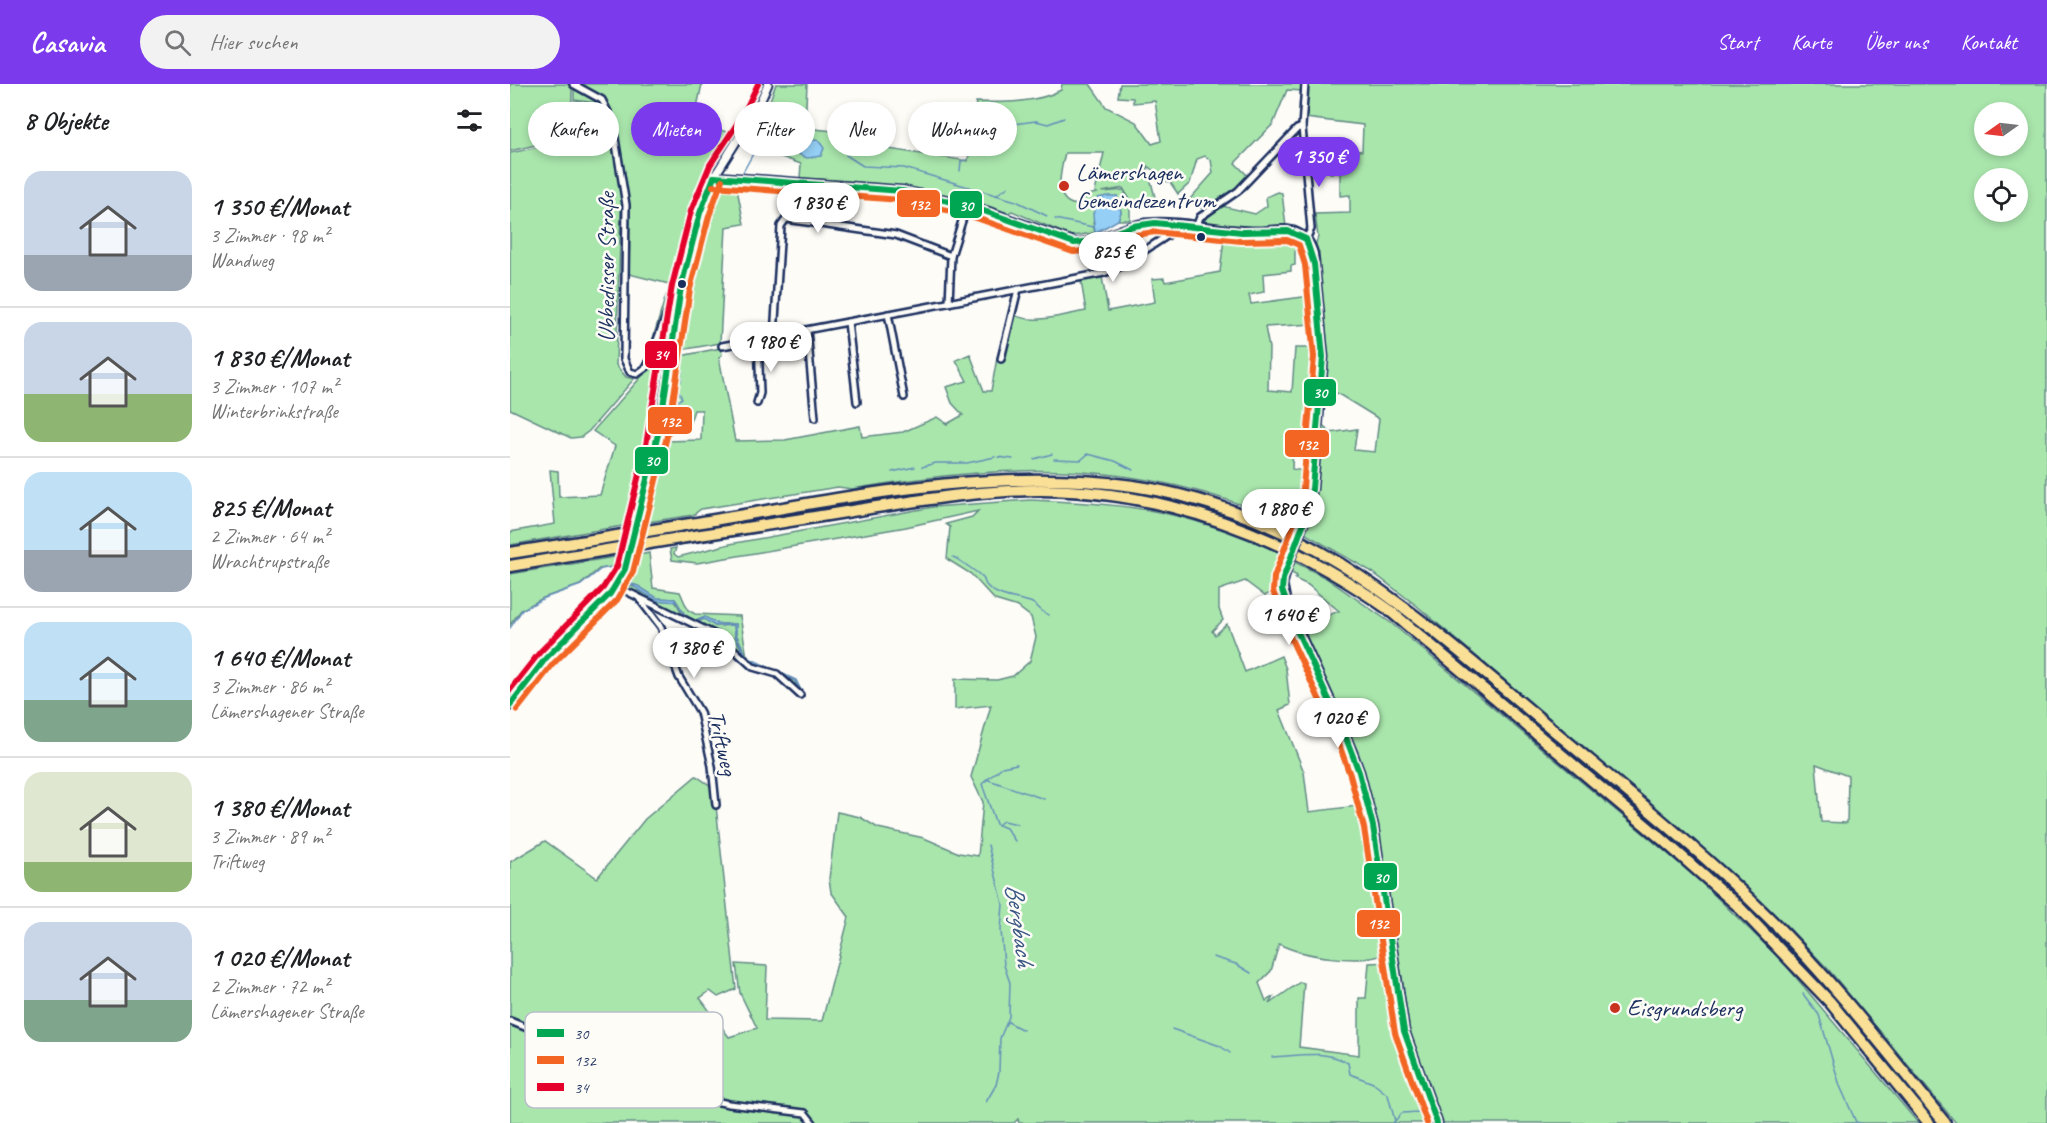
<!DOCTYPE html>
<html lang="de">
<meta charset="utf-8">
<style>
:root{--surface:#fff;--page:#f2f2f2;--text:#202124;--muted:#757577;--line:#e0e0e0;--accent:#7c3aed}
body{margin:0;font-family:Caveat,sans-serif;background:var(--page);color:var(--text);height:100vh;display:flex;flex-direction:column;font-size:22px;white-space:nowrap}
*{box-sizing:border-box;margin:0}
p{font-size:20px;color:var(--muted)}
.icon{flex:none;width:33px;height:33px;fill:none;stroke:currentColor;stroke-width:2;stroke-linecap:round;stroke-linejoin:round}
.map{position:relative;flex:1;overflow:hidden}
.panel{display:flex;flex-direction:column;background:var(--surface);width:510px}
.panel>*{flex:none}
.top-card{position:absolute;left:18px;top:18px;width:570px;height:54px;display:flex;gap:12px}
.needle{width:39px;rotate:256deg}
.fabs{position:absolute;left:1464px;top:18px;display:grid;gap:12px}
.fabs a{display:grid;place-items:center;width:54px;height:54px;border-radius:50%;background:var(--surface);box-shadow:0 3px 9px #0003;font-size:30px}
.price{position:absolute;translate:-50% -51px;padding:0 14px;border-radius:21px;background:#fff;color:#222;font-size:20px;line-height:39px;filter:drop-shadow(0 2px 3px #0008)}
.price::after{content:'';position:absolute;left:50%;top:36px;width:18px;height:14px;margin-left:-9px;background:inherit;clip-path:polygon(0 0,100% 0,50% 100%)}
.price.selected{background:var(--accent);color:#fff}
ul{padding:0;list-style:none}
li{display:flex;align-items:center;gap:18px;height:150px;padding:0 24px}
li+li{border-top:2px solid var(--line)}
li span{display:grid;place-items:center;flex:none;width:168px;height:120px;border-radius:18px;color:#555}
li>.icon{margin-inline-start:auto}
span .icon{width:72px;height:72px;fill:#fffc;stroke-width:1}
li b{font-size:26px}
h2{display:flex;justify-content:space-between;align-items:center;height:72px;padding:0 24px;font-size:26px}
.chip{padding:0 21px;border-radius:27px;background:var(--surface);box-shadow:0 3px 9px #0003;font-size:21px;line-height:54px}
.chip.selected{background:var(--accent);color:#fff}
header{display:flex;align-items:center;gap:36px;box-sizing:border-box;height:84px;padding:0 30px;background:var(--accent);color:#fff}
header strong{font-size:28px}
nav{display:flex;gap:33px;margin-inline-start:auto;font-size:21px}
.search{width:420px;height:54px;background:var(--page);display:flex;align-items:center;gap:15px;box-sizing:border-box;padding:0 21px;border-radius:33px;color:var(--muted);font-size:22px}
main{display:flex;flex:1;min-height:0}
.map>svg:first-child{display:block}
.green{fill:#a9e6ac;stroke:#628a85;stroke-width:1.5;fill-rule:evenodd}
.water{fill:#95cff5;stroke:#648fb9;stroke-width:1.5}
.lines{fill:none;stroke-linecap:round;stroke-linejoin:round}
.stream{stroke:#648fb9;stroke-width:1.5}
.minor-casing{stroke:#1b2f5e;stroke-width:10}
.tertiary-casing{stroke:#1b2f5e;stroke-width:11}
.secondary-casing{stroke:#1b2f5e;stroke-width:13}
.motorway-casing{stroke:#1b2f5e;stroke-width:15}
.minor{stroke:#fdfcf7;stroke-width:5}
.tertiary{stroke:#fdfcf7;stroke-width:7}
.secondary{stroke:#fdfcf7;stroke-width:8}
.motorway{stroke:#fadf96;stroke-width:10}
.secondary-bridge-casing{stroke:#1b2f5e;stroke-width:13;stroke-linecap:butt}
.motorway-bridge-casing{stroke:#1b2f5e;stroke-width:15;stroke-linecap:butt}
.secondary-bridge{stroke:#fdfcf7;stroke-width:8}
.motorway-bridge{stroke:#fadf96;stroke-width:10}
.bus-1-casing{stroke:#fdfcf7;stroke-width:10}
.bus-2-casing{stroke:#fdfcf7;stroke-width:10}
.bus-3-casing{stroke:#fdfcf7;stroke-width:10}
.bus-1{stroke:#00a651;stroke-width:6}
.bus-2{stroke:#f26522;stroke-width:6}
.bus-3{stroke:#e4002b;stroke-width:6}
.poi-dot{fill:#c8321e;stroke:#fdfcf7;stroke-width:2}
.bus-dot{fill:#1b2f5e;stroke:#fdfcf7;stroke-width:2}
.labels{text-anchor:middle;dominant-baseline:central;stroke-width:5;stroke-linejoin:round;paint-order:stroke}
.poi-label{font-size:24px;fill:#1b2f5e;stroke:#fdfcf7;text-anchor:start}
.street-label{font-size:24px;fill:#1b2f5e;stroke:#fdfcf7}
.water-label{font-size:26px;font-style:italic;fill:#3a5784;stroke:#fdfcf7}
.key{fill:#fdfcf7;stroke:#b9bec9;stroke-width:1.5}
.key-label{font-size:16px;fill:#1b2f5e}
.line-badge{stroke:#fdfcf7;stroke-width:2}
.badge-label{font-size:16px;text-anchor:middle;font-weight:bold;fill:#fff}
</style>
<header>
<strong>Casavia</strong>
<div class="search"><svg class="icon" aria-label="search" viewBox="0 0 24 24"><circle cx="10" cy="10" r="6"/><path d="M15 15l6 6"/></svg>Hier suchen</div>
<nav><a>Start</a><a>Karte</a><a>Über uns</a><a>Kontakt</a></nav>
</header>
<main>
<section class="panel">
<h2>8 Objekte<svg class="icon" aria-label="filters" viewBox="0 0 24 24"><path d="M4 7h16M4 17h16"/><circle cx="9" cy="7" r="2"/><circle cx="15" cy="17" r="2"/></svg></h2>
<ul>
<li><span style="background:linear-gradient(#c9d6e8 70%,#9aa5b1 0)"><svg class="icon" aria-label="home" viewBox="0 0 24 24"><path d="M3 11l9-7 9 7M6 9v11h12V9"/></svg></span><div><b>1 350 €/Monat</b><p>3 Zimmer · 98 m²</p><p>Wandweg</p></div></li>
<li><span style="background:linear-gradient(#c9d6e8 60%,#8fb573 0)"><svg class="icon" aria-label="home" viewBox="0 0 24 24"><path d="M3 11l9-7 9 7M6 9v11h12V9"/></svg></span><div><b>1 830 €/Monat</b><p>3 Zimmer · 107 m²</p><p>Winterbrinkstraße</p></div></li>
<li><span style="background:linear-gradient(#bfe0f5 65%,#9aa5b1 0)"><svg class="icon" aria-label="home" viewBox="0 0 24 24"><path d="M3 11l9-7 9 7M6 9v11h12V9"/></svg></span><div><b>825 €/Monat</b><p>2 Zimmer · 64 m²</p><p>Wrachtrupstraße</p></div></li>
<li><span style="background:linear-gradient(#bfe0f5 65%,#7fa58c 0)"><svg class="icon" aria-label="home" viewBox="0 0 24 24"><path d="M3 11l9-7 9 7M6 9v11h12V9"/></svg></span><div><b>1 640 €/Monat</b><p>3 Zimmer · 86 m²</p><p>Lämershagener Straße</p></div></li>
<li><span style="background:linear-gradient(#dfe7d0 75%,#8fb573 0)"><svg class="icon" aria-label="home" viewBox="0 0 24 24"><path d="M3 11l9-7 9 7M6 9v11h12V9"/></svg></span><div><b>1 380 €/Monat</b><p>3 Zimmer · 89 m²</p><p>Triftweg</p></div></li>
<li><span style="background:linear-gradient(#c9d6e8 65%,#7fa58c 0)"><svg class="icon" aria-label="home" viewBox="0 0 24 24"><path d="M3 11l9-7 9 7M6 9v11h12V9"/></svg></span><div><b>1 020 €/Monat</b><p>2 Zimmer · 72 m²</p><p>Lämershagener Straße</p></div></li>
</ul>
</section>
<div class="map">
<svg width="1537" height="1039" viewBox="0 0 1537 1039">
<rect width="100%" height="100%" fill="#fdfcf7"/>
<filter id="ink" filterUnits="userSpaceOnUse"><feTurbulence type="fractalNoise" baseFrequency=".0167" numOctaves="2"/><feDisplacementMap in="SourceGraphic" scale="12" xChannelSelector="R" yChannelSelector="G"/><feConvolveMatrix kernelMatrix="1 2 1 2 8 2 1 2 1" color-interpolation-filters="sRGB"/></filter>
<g filter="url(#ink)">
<g class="green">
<polygon points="0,0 57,0 62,4 61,57 34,59 0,67"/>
<polygon points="67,0 192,0 184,37 222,50 201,85 189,111 163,200 167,203 158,219 134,284 156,211 163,201 119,190 120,125 111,126 106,281 116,293 124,295 79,347 71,353 61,354 0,325 0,69 42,60 61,64 63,67 66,19 85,20 83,63 87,22 86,19 64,16 64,5 95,23 95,14"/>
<path d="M266,0H297L295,44L333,48L332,58L458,77L466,18C492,19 527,19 551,6L552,0H580L596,23L626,38L642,60L651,57L645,17L623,19V14L608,13L610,0H793V7L777,6L763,40L725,79L739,93L704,122L691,124L679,116L703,89L701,76L695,72L687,75L680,99L668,110L660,98L650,96L647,89L637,82L646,117L622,119L613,104L592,108L614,106L620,121V136H608L611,128L607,112L586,126L583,139L585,149L561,152L502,127L498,129C431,103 361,98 290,94L291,80L263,70L264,53L241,51L256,27ZM555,69H594L585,108L587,109L573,112V118L569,121C541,120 551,86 555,69Z"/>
<path d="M797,0H1537V1039H1446L1318,885L1276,841L1217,785L907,522L862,488L794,449L804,422L812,340L820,349L847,345L844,366L865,368L869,335L825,308L817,293L815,243L805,162L808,153L805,130L840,129V111L830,112V89H820L819,64L852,67L853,41L795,34ZM1474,28H1508V62H1474ZM1474,94H1508V128H1474ZM1306,680L1338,692L1337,739L1311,738Z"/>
<polygon points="216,100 270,103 245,107 227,105 234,140 216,143 210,259 171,266 167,264 204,107"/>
<polygon points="768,108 772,109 776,143 728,143 691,139 712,122 745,130 757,122 756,113"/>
<path d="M714,155H782L793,162L785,167V181L781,182V187L753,190L754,208L739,211L741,220L800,212L803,240L755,243L759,264L758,306L782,308L785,264H806L799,356L786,355L783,360L782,385L799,388L794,425L787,444C639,373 501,378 342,405L328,403L191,425L183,431L138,438L155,357L191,356L192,326H184L180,338L171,337L159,317L166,273L211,264L212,271L209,273L225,357L275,356L350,342L352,353L393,348L427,333L437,340L453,331L442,319L436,303L457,297L446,276L460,270L474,307H481L487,274L503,230C521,242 556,230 576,227L571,197L592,193L598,227L645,218L642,195L654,194L655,198L710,188Z"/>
<polygon points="162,222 146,347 124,440 0,461 0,448 45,440 40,386 48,387 49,413 90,411 105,362 83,347 139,284"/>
<path d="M520,416C566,418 613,420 658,430C699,439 738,455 776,471L772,484L763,491L762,507L755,512L735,497L709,506V525L713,536L702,547L705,551L717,540L735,588L771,572L776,585L780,621L769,626L794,688L799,728L855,721L879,864L875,870C850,881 792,872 769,860L761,887L749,899L756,917L763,913L759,920L790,898L794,899L789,963L849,971V914H856L859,879L880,878L890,948L922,1039H509L508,1035L504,1039H0V941L197,1019L200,1014L0,934V778L35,757L87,794L135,735L186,692L204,704L226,905L208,913L200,907L190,914L219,953L247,944L230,909L226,880L257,882L255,936L312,937L339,833L321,808L319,795L327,728L350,733L368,744L414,754L449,769L468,772L473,718L461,693L481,621L445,625V595L487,596L503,592L520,577L526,553L521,533L508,523L485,516L461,490L437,475L440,443L436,440L462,433L468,427L396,443L187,479L162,476L160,465L166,464L164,470L168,473L220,460L423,423Z"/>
<polygon points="790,462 867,508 911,543 1188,775 1242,826 1320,908 1428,1039 1425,1039 1326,918 1288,876 1194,784 884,523"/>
<polygon points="139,469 143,504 170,508 178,526 185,530 230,532 237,573 226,550 226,540 207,540 195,533 186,537 175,531 165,515 147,514 128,502 118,499 130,471"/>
<polygon points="111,472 108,482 89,485 70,501 33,514 11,526 0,541 0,490"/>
<polygon points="785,478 816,494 881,539 1187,794 1274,879 1408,1039 931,1039 899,948 892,893 879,836 866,733 849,670 790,542 829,527 798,501 785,495 787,492 780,488"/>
<polygon points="116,501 128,504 146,516 165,517 173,531 185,539 194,535 205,542 224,541 225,552 236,574 285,597 288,608 268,589 237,577 214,554 136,514 131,508 116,505"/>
</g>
<g class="water">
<polygon points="308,56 314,64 311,72 297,74 288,70 290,57"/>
<polygon points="597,112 607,112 611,128 608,136 585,149 583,130 588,114"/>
<polygon points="118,499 128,502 147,514 165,515 175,531 186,537 195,533 207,540 226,540 226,550 237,573 286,596 291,606 285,597 269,588 243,580 236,574 225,552 224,541 205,542 194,535 185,539 178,537 167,518 146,516"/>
</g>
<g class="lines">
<g class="stream">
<polyline points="503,40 526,37 538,40 554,34"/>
<polyline points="336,71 353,82 394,84 506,117 537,132"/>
<polyline points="450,87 451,77 457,76"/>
<polyline points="233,88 244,68"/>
<polyline points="486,111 498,103"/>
<polyline points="545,135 583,143"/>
<polyline points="173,272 171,297 167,305 172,314 167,317 173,324 176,335"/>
<polyline points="488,373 503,375"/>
<polyline points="524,375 542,370"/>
<polyline points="544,375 571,376 578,370 605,377 623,386"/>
<polyline points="412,383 426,379 457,379 485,373"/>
<polyline points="382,388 405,383"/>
<polyline points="126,415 129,403"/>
<path d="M443,473C448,475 470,490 473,494C476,498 473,498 477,502C487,513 507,514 520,518C527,520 530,528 539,531"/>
<polyline points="0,544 12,526 34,514 71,501 91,485 109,482 113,475"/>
<polyline points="476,695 534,715"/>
<polyline points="489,740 493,737 508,740"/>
<polyline points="505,757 496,744 486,740 472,700 492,683 507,680"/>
<polyline points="703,873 726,880 741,889"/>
<polyline points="1293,910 1309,931 1330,1002 1346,1038 1351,1039"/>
<polyline points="498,938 513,946"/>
<polyline points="662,945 710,962 720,969"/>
<path d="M762,973C788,972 814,965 838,979L840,990L863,999L878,1011L885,1037"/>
<polyline points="476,1018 486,1001 489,988 490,954 499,933 500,899 494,881 491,846 493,820 478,761"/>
<polyline points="883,1039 892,1029 910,1028 914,1039"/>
<polyline points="1341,1039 1343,1039"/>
</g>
<defs>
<g id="minor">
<polyline points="63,0 92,16 102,36 116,121 114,275 120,288 127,290 137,283 161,219 169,216"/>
<polyline points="795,0 792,43 801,145 796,155"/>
<polyline points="686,143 690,133 728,107 787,45 792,43"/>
<polyline points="439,219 441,172 457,121"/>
<polyline points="378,230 394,313"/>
<polyline points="338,238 347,318"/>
<polyline points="297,246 305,334"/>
<polyline points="264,252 271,142 276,135 386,151 441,172"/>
<polyline points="212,262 594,189 609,183 666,146 668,142"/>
<polyline points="491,275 508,205"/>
<polyline points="247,319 250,309 248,255"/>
<polyline points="106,502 128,513 151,543 169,593 190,628 202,682 206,721"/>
<polyline points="130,514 210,553 243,583 267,590 290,611"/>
<polyline points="0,937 195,1015 219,1020 295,1029 303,1039"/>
</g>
<polyline id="tertiary" points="204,93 248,23 258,0"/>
<g id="secondary">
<polyline points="776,485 772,500 776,521 833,646 849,688 863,742 894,947 927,1039"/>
<path d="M0,621L36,574L100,510L115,485L150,342L171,203L190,129L204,93L392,107L457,121L564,159C590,161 610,143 635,140C673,136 712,149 750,148C761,148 776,144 786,149C796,153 800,160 803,170L813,273L802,405L794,437"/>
</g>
<g id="motorway">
<path d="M174,441C323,417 472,381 623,402C796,427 908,533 1036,640C1111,703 1188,764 1258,833C1323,897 1378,969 1435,1039"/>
<path d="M170,454C232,445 293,435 354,425C413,416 471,406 531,406C657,407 776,452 878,525L1153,756L1227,821L1320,918L1419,1039"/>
<polyline points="0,469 70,458"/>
<polyline points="0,482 66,471"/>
</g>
</defs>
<use href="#minor" class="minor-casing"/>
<use href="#tertiary" class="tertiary-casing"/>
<use href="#secondary" class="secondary-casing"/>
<use href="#motorway" class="motorway-casing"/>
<use href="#minor" class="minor"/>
<use href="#tertiary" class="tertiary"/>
<use href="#secondary" class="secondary"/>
<use href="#motorway" class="motorway"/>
<defs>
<polyline id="secondary-bridge" points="776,485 794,437"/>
<g id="motorway-bridge">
<polyline points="70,458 174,441"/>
<polyline points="66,471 170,454"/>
</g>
</defs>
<use href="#secondary-bridge" class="secondary-bridge-casing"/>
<use href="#motorway-bridge" class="motorway-bridge-casing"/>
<use href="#secondary-bridge" class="secondary-bridge"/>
<use href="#motorway-bridge" class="motorway-bridge"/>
<defs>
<g id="bus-1">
<polyline points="204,93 392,107 457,121 564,159 582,157 623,142 645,139 732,148 778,147 796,155 804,180 813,273 802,405 797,430 773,495 772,506 783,538 833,646 849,688 863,742 894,947 927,1039"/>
<polyline points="0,621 36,574 100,510 115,485 150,342 171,203 190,129 204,93"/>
</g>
<g id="bus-2">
<polyline points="203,102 391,116 455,130 563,168 584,166 625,151 645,148 731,157 777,156 789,161 795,181 804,273 793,404 788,428 764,493 763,507 775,542 825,649 840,691 854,744 885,949 917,1039"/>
<polyline points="7,626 43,580 107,516 123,488 159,344 180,205 199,132 212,96"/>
</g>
<polyline id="bus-3" points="0,606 30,568 93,504 107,482 136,361 162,202 181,127 200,81 233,31 248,0"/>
</defs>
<use href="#bus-1" class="bus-1-casing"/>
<use href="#bus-2" class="bus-2-casing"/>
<use href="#bus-3" class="bus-3-casing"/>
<use href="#bus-1" class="bus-1"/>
<use href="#bus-2" class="bus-2"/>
<use href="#bus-3" class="bus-3"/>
</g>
</g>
<g class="poi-dot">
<circle cx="554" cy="102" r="6"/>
<circle cx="1105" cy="924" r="6"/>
</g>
<g class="bus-dot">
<circle cx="691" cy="153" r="5"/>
<circle cx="172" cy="200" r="5"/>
</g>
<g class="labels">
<g class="poi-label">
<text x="566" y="88">Lämershagen<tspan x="566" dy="28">Gemeindezentrum</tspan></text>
<text x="1117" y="924">Eisgrundsberg</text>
</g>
<g class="street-label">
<text transform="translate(96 183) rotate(-90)">Ubbedisser Straße</text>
<text transform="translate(213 659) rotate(77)">Triftweg</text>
</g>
<g class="water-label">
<text transform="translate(510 841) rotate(82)">Bergbach</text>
</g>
</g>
<rect x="15" y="928" width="198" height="96" rx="9" class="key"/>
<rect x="27" y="945" width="27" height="8" fill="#00a651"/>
<rect x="27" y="972" width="27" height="8" fill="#f26522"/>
<rect x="27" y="999" width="27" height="8" fill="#e4002b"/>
<g class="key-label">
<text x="64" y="955">30</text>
<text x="64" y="982">132</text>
<text x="64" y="1009">34</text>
</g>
<g class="line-badge">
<rect x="386" y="105" width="45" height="29" rx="6" fill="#f26522"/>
<rect x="439" y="106" width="34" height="29" rx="6" fill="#00a651"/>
<rect x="134" y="256" width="34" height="29" rx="6" fill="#e4002b"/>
<rect x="793" y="294" width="34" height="29" rx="6" fill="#00a651"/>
<rect x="137" y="322" width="46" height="29" rx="6" fill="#f26522"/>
<rect x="774" y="345" width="46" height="29" rx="6" fill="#f26522"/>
<rect x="124" y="362" width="35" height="29" rx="6" fill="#00a651"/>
<rect x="853" y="778" width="35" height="29" rx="6" fill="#00a651"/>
<rect x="846" y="825" width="45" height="29" rx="6" fill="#f26522"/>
</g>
<g class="badge-label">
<text x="409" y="126">132</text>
<text x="456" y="127">30</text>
<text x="151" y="276">34</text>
<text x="810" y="314">30</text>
<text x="160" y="343">132</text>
<text x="797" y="366">132</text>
<text x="142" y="382">30</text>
<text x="871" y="799">30</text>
<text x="868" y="845">132</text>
</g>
</svg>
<div class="fabs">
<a><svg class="needle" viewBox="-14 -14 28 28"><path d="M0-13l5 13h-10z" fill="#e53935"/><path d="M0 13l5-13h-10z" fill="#757577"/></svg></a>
<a><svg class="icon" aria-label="locate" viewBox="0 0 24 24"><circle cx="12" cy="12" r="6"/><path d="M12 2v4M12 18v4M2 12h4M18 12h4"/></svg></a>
</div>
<b class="price selected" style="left:809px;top:104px">1 350 €</b>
<b class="price" style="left:308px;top:150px">1 830 €</b>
<b class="price" style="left:603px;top:199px">825 €</b>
<b class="price" style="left:261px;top:289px">1 980 €</b>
<b class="price" style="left:773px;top:456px">1 880 €</b>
<b class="price" style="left:779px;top:562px">1 640 €</b>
<b class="price" style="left:184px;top:595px">1 380 €</b>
<b class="price" style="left:828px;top:665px">1 020 €</b>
<div class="top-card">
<a class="chip">Kaufen</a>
<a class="chip selected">Mieten</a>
<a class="chip">Filter</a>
<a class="chip">Neu</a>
<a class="chip">Wohnung</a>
</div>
</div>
</main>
